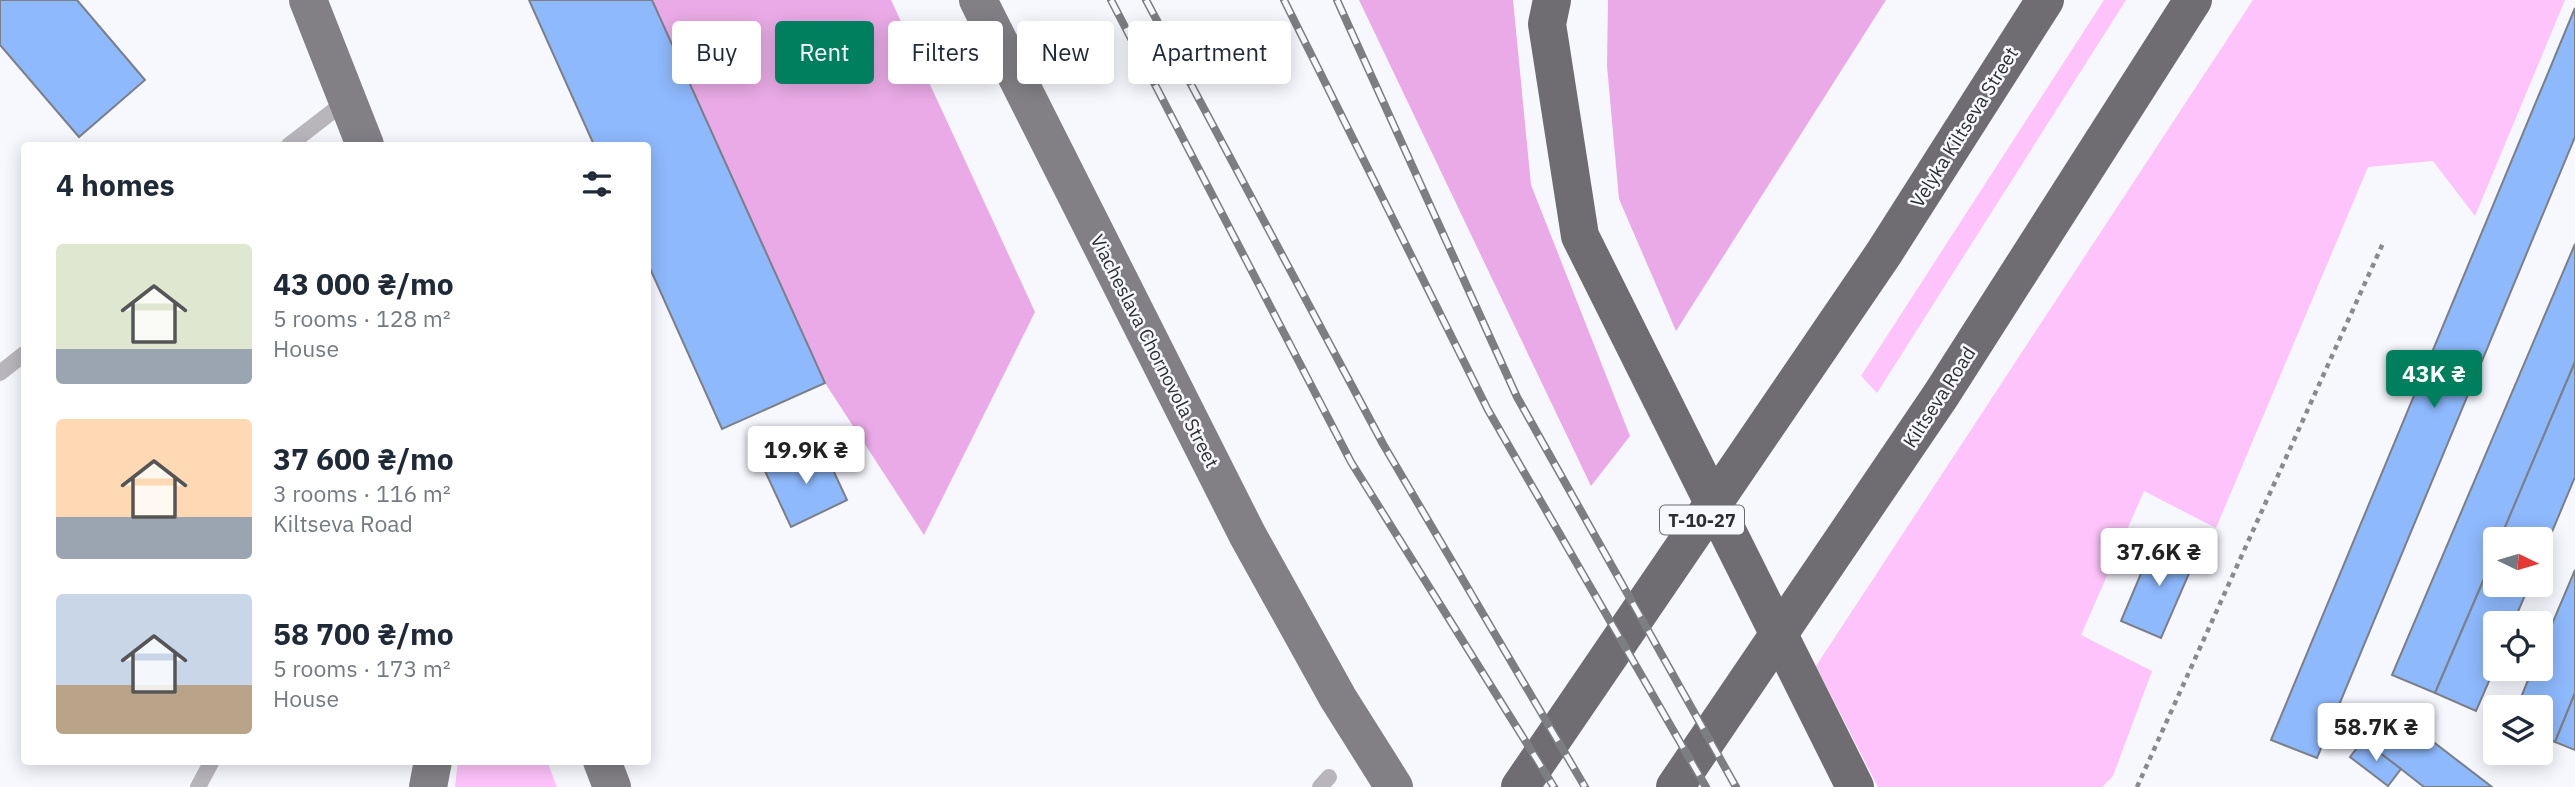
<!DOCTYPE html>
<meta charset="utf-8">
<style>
:root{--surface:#fff;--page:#f2f2f3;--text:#1f2937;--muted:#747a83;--accent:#007f5e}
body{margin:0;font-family:"IBM Plex Sans",sans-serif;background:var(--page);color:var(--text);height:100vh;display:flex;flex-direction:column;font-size:26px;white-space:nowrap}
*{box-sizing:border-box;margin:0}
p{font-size:23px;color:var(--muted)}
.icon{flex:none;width:38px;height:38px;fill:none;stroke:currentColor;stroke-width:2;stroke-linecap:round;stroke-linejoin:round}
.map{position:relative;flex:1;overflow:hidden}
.sheet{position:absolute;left:21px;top:142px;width:630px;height:623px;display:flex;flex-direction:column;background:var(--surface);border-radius:7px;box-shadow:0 4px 18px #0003}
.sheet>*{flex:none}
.banner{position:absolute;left:672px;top:21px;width:665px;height:63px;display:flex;gap:14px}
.needle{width:46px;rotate:95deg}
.tools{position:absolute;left:2483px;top:527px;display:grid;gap:14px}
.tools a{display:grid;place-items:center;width:70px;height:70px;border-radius:7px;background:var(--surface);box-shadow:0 4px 18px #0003;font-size:35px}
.price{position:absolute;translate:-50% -60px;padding:0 16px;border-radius:7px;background:#fff;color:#222;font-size:23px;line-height:46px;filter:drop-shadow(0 2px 4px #0008)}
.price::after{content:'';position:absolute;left:50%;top:42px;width:21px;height:16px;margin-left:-10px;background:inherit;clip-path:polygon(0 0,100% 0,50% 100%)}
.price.on{background:var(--accent);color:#fff}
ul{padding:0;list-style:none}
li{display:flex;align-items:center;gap:21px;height:175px;padding:0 35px}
li span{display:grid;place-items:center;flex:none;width:196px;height:140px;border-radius:7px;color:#555}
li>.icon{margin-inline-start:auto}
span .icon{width:84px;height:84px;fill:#fffc;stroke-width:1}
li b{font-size:30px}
h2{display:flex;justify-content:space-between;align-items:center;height:84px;padding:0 35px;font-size:30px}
.pill{padding:0 24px;border-radius:7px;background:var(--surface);box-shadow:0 4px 18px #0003;font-size:24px;line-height:63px}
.pill.on{background:var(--accent);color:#fff}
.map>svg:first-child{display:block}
.green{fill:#fdc3fa}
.forest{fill:#eaaae7}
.building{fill:#8eb9fd;stroke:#7b7f86;stroke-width:2}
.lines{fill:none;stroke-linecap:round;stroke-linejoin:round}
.path{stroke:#89898e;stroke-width:4.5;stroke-dasharray:5 5;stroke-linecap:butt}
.lane{stroke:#b8b6ba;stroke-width:16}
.primary{stroke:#828085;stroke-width:38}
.highway{stroke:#6f6c72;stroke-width:38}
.rail-casing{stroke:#7d7e82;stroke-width:8}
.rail{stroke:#f7f8fe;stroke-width:5;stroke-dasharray:16;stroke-linecap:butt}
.labels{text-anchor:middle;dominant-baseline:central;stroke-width:5;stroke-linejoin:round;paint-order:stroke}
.shield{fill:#f7f8fe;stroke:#6a6b6e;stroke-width:2}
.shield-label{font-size:18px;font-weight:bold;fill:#2e2e31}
.street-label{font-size:19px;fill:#2e2e31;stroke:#f7f8fe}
</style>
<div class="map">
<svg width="2575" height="787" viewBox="0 0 2575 787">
<rect width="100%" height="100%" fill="#f7f8fe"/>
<g class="green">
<polygon points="2104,0 2126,0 1877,393 1861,376"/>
<polygon points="2253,0 2565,0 2475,216 2433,161 2368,167 2216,528 2144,491 2081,635 2152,671 2113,776 2102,787 1878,787 1816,666"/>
<polygon points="458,761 547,761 557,787 455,787"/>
</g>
<g class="forest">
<polygon points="652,0 891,0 1035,312 924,535 825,383"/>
<polygon points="1359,0 1513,0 1531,185 1630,436 1591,486"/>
<polygon points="1608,0 1886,0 1676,331 1619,199 1607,66"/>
</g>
<g class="building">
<polygon points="0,0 77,0 145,80 79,137 0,45"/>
<polygon points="529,0 652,0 825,383 722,429 648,264 648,145 594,145"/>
<polygon points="2575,8 2575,137 2317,758 2271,740"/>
<polygon points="2575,244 2575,362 2500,539 2496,539 2496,551 2435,693 2392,675"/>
<polygon points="2575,362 2575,477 2541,558 2541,539 2500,539"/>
<polygon points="821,444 847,500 791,527 765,471"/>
<polygon points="2156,538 2197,555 2161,638 2121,621"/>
<polygon points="2496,551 2496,584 2530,584 2513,623 2496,623 2496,665 2476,711 2435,693"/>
<polygon points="2575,570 2575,693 2555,742 2541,736 2541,707 2517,707 2533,668 2541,668 2541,650"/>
<polygon points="2575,693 2575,750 2555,742"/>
<polygon points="2388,707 2492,787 2424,787 2401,769 2363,740"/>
<polygon points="2363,740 2401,769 2388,786 2350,757"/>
</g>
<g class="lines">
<polyline class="path" points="2137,787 2384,241"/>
<g class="lane">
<polyline points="289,145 346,101"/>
<polyline points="0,373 24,354"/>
<polyline points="198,787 212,761"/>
<polyline points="1320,787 1329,777"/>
</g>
<g class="primary">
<polyline points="308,0 365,145"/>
<polyline points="978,0 1247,534 1338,698 1394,787"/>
<polyline points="602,761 612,787"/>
<polyline points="428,787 433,761"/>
</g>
<g class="highway">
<polyline points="1552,0 1547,24 1580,236 1855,787"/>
<polyline points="1520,787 1884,253 2045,0"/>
<polyline points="1675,787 1941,395 2193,0"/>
</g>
<defs>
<g id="rail">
<polyline points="1111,0 1351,462 1554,787"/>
<polyline points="1146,0 1383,444 1585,787"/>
<polyline points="1284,0 1488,410 1706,787"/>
<polyline points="1337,0 1517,397 1736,787"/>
</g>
</defs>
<use href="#rail" class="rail-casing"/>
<use href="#rail" class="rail"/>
</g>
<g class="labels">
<rect class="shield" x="1660" y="505.5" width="84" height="29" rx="5"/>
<g class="shield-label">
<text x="1702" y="520">Т-10-27</text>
</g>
<g class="street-label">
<text transform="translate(1964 127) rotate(-58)">Velyka Kiltseva Street</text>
<text transform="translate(1155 351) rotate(63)">Viacheslava Chornovola Street</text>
<text transform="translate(1939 397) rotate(-57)">Kiltseva Road</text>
</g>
</g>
</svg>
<div class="tools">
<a><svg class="needle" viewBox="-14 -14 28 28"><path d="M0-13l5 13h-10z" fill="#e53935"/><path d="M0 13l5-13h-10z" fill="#747a83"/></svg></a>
<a><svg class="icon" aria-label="locate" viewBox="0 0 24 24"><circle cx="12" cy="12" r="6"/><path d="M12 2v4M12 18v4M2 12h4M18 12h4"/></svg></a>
<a><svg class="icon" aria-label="layers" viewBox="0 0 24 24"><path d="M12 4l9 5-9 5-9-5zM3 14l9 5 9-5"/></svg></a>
</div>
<b class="price on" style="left:2434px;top:410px">43K ₴</b>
<b class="price" style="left:806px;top:486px">19.9K ₴</b>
<b class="price" style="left:2159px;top:588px">37.6K ₴</b>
<b class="price" style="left:2376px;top:763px">58.7K ₴</b>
<div class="banner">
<a class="pill">Buy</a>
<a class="pill on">Rent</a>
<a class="pill">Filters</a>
<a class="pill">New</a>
<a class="pill">Apartment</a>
</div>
<section class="sheet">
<h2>4 homes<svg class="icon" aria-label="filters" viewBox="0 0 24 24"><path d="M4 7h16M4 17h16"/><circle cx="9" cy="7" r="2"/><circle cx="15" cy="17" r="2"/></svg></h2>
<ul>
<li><span style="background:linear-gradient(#dfe7d0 75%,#9aa5b1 0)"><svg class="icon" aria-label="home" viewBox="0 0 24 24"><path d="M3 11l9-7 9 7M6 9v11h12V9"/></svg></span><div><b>43 000 ₴/mo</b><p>5 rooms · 128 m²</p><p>House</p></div></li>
<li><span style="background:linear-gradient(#ffd9b3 70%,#9aa5b1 0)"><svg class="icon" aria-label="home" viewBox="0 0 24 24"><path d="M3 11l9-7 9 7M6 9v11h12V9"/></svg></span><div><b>37 600 ₴/mo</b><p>3 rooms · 116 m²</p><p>Kiltseva Road</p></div></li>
<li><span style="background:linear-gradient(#c9d6e8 65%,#b9a48a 0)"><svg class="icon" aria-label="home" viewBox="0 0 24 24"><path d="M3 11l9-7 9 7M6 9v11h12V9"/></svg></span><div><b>58 700 ₴/mo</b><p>5 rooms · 173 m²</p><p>House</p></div></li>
</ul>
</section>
</div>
